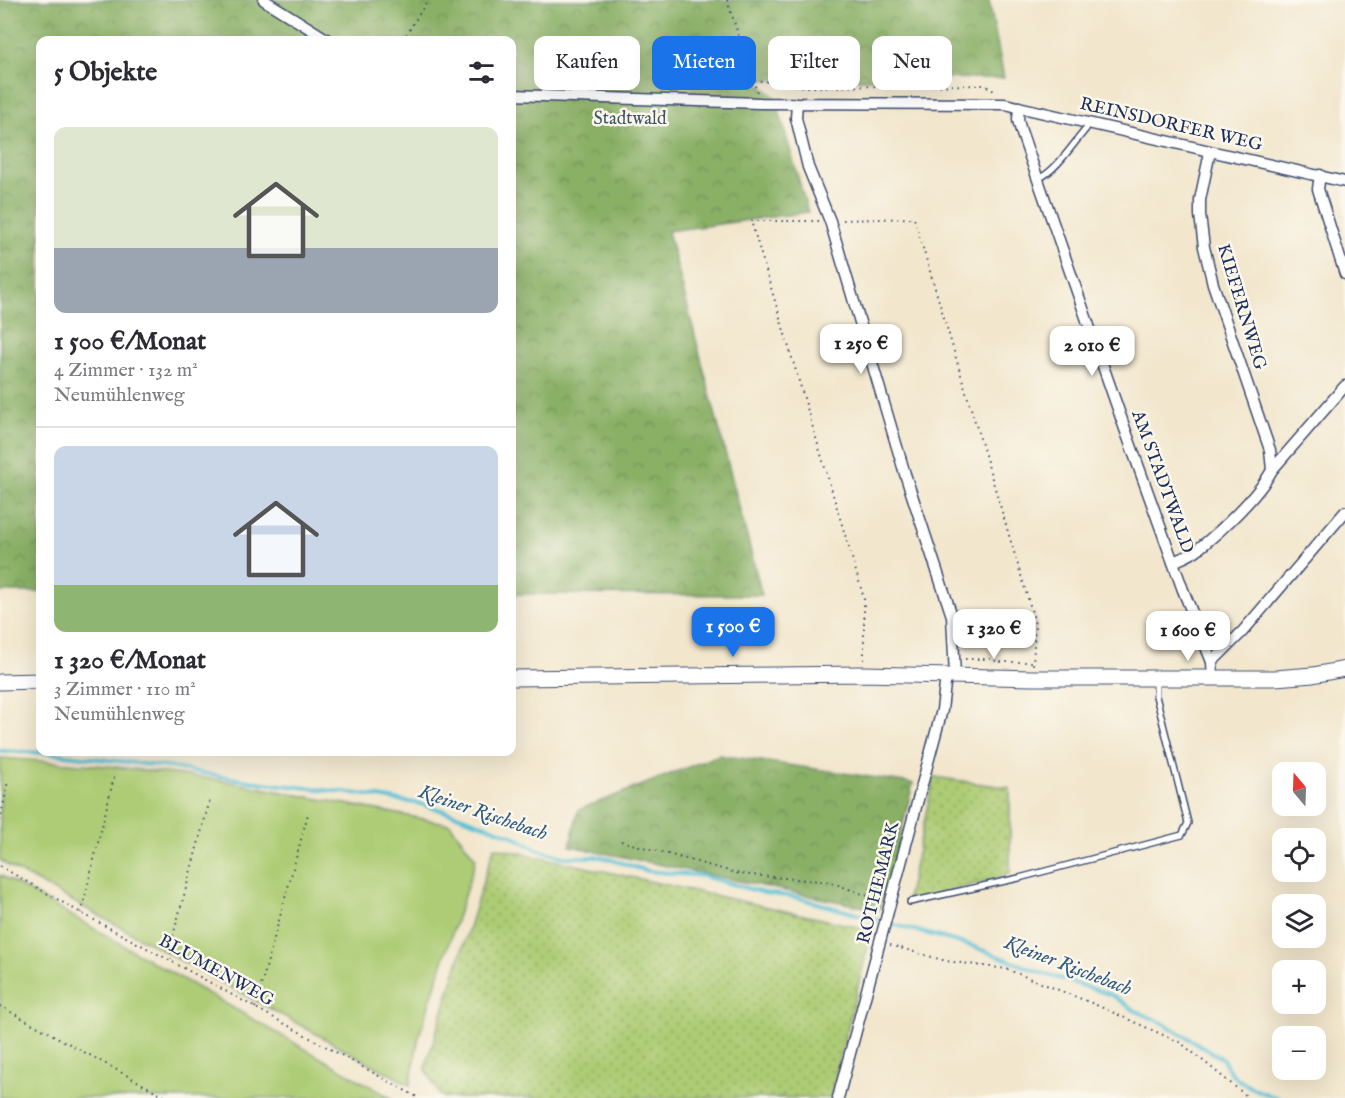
<!DOCTYPE html>
<html lang="de">
<meta charset="utf-8">
<style>
:root{--surface:#fff;--page:#f2f2f3;--text:#2b2b33;--muted:#7c7c81;--line:#e1e1e2;--accent:#1a73e8}
body{margin:0;font-family:"IM FELL English",serif;background:var(--page);color:var(--text);height:100vh;display:flex;flex-direction:column;font-size:22px;white-space:nowrap}
*{box-sizing:border-box;margin:0}
p{font-size:20px;color:var(--muted)}
.icon{flex:none;width:33px;height:33px;fill:none;stroke:currentColor;stroke-width:2;stroke-linecap:round;stroke-linejoin:round}
.map{position:relative;flex:1;overflow:hidden}
.sheet{position:absolute;left:36px;top:36px;width:480px;height:720px;display:flex;flex-direction:column;background:var(--surface);border-radius:12px;box-shadow:0 6px 24px #0002}
.sheet>*{flex:none}
.top-card{position:absolute;left:534px;top:36px;width:570px;height:54px;display:flex;gap:12px}
.needle{width:39px;rotate:341deg}
.controls{position:absolute;left:1272px;top:762px;display:grid;gap:12px}
.controls a{display:grid;place-items:center;width:54px;height:54px;border-radius:12px;background:var(--surface);box-shadow:0 6px 24px #0002;font-size:30px}
.price{position:absolute;translate:-50% -51px;padding:0 14px;border-radius:12px;background:#fff;color:#222;font-size:20px;line-height:39px;filter:drop-shadow(0 2px 3px #0008)}
.price::after{content:'';position:absolute;left:50%;top:36px;width:18px;height:14px;margin-left:-9px;background:inherit;clip-path:polygon(0 0,100% 0,50% 100%)}
.price.selected{background:var(--accent);color:#fff}
ul{padding:0;list-style:none}
li{display:grid;align-content:center;gap:12px;height:318px;padding:0 18px}
li+li{border-top:2px solid var(--line)}
li span{display:grid;place-items:center;height:186px;border-radius:12px;color:#555}
li>.icon{margin-inline-start:auto}
span .icon{width:108px;height:108px;fill:#fffc;stroke-width:1}
li b{font-size:26px}
h2{display:flex;justify-content:space-between;align-items:center;height:72px;padding:0 18px;font-size:26px}
.chip{padding:0 21px;border-radius:12px;background:var(--surface);box-shadow:0 6px 24px #0002;font-size:21px;line-height:54px}
.chip.selected{background:var(--accent);color:#fff}
.map>svg:first-child{display:block}
.grass{fill:url(#grass-dots);stroke:#647e69;stroke-width:1.5}
.forest{fill:url(#forest-crowns);stroke:#527062;stroke-width:1.5}
.garden{fill:#adcc74;stroke:#647e69;stroke-width:1.5}
.lines{fill:none;stroke-linecap:round;stroke-linejoin:round}
.stream{stroke:#59bfd6;stroke-width:4}
.lane-casing{stroke:#3b4a6e;stroke-width:8}
.street-casing{stroke:#3b4a6e;stroke-width:13}
.secondary-casing{stroke:#3b4a6e;stroke-width:17}
.path{stroke:#3b4a6e;stroke-width:2;stroke-dasharray:1.5 4.5;stroke-linecap:butt}
.lane{stroke:#fff;stroke-width:5}
.street{stroke:#fff;stroke-width:10}
.secondary{stroke:#fff;stroke-width:15}
.labels{text-anchor:middle;dominant-baseline:central;stroke-width:5;stroke-linejoin:round;paint-order:stroke}
.park-label{font-size:18px;fill:#405664;stroke:#fbf7ec}
.street-label{font-size:18px;fill:#1b2f5e;stroke:#fbf7ec}
.water-label{font-size:20px;font-style:italic;fill:#2e5a82;stroke:#fbf7ec}
</style>
<div class="map">
<svg width="1345" height="1098" viewBox="0 0 1345 1098">
<defs>
<pattern id="grass-dots" width="8" height="8" patternUnits="userSpaceOnUse" patternTransform="scale(1.5)"><rect width="8" height="8" fill="#adcc74"/><path d="M2 2h.1M6 6h.1" fill="none" stroke="#8ca662" stroke-width="1.8" stroke-linecap="round"/></pattern>
<pattern id="forest-crowns" width="20" height="18" patternUnits="userSpaceOnUse" patternTransform="scale(1.5)"><rect width="20" height="18" fill="#8ab066"/><path d="M2 6a3 3 0 1 1 6 0M12 15a3 3 0 1 1 6 0" fill="none" stroke="#709057"/></pattern>
</defs>
<rect width="100%" height="100%" fill="#fbf7ec"/>
<filter id="ink" filterUnits="userSpaceOnUse"><feTurbulence type="fractalNoise" baseFrequency=".0167" numOctaves="2"/><feDisplacementMap in="SourceGraphic" scale="12" xChannelSelector="R" yChannelSelector="G"/><feConvolveMatrix kernelMatrix="1 2 1 2 8 2 1 2 1" color-interpolation-filters="sRGB"/></filter>
<filter id="wash" filterUnits="userSpaceOnUse"><feTurbulence type="fractalNoise" baseFrequency=".008" numOctaves="4" result="noise"/><feDisplacementMap in="SourceGraphic" scale="24" xChannelSelector="R" yChannelSelector="G"/><feGaussianBlur stdDeviation="1.35" result="paint"/><feColorMatrix in="noise" values="0 0 0 0 0 0 0 0 0 0 0 0 0 0 0 0 0 1.4 0 .05"/><feComposite in="paint" operator="in"/></filter>
<g filter="url(#wash)">
<rect width="100%" height="100%" fill="#f2e6cc"/>
<g class="grass">
<polygon points="934,777 1010,788 1010,874 906,904"/>
<polygon points="494,847 872,930 830,1098 445,1098 439,1094 425,1068"/>
</g>
<g class="forest">
<polygon points="0,0 989,0 1004,78 755,80 775,97 808,212 668,231 762,595 512,594 512,40 40,40 40,592 0,592"/>
<polygon points="719,755 913,783 886,894 878,910 570,846 578,810"/>
</g>
<g class="garden">
<polygon points="0,758 108,766 214,779 450,824 476,859 419,1036 410,1085 10,867 0,860"/>
<polygon points="0,875 391,1098 0,1098"/>
</g>
<g class="lines">
<g class="stream">
<polyline points="0,751 49,753 169,767 248,781 360,794 421,804 457,815 511,835 539,850 564,857 602,857 648,871 703,876 764,893 795,897 878,920"/>
<path d="M892,924L972,946L1042,973L1112,995L1134,1010L1163,1023L1223,1059C1231,1082 1257,1091 1278,1098"/>
</g>
</g>
</g>
<g filter="url(#ink)">
<g class="lines">
<defs>
<g id="lane">
<path d="M1038,179C1057,170 1072,145 1086,129L1089,123"/>
<polyline points="910,902 1019,878 1182,835 1188,823 1156,696 1156,680"/>
</g>
<g id="street">
<polyline points="264,0 328,40"/>
<polyline points="512,95 760,103 1005,104 1345,182"/>
<polyline points="797,103 796,118 808,167 830,221 905,474 952,616 955,676"/>
<polyline points="1019,107 1018,120 1021,131 1125,429 1183,590 1212,662 1213,678"/>
<polyline points="1210,152 1200,200 1200,215 1204,247 1213,284 1270,450 1272,470"/>
<polyline points="1320,175 1318,189 1345,274"/>
<path d="M1173,562C1182,558 1191,555 1198,549C1220,532 1259,495 1272,470L1345,386"/>
<polyline points="1212,662 1243,631 1345,512"/>
<polyline points="838,1098 942,710 946,676"/>
</g>
<g id="secondary">
<polyline points="512,678 864,674 1033,678 1275,678 1313,675 1345,669"/>
<polyline points="0,682 40,681"/>
</g>
</defs>
<use href="#lane" class="lane-casing"/>
<use href="#street" class="street-casing"/>
<use href="#secondary" class="secondary-casing"/>
<g class="path">
<polyline points="727,0 757,92"/>
<polyline points="403,40 428,0"/>
<polyline points="754,80 806,87 985,85 997,93"/>
<polyline points="843,220 914,218 1032,612 1035,625 1033,666"/>
<polyline points="819,221 751,221 864,598 864,662"/>
<polyline points="965,659 992,659 998,662 1034,662"/>
<polyline points="0,821 8,781"/>
<polyline points="621,841 740,874 830,882 879,900"/>
<polyline points="0,866 81,913 171,961 419,1098"/>
<polyline points="81,913 115,773"/>
<polyline points="890,945 946,961 1006,969 1094,1004 1181,1043 1249,1098"/>
<polyline points="171,960 173,936 210,800"/>
<polyline points="0,1006 168,1098"/>
<polyline points="255,1008 308,814"/>
</g>
<use href="#lane" class="lane"/>
<use href="#street" class="street"/>
<use href="#secondary" class="secondary"/>
</g>
</g>
<g class="labels">
<g class="park-label">
<text x="630" y="119">Stadtwald</text>
</g>
<g class="street-label">
<text transform="translate(1171 125) rotate(13)">REINSDORFER WEG</text>
<text transform="translate(1241 307) rotate(73)">KIEFERNWEG</text>
<text transform="translate(1162 482) rotate(70)">AM STADTWALD</text>
<text transform="translate(879 883) rotate(-76)">ROTHEMARK</text>
<text transform="translate(216 971) rotate(29)">BLUMENWEG</text>
</g>
<g class="water-label">
<text transform="translate(483 813) rotate(19)">Kleiner Rischebach</text>
<text transform="translate(1068 966) rotate(21)">Kleiner Rischebach</text>
</g>
</g>
</svg>
<div class="controls">
<a><svg class="needle" viewBox="-14 -14 28 28"><path d="M0-13l5 13h-10z" fill="#e53935"/><path d="M0 13l5-13h-10z" fill="#7c7c81"/></svg></a>
<a><svg class="icon" aria-label="locate" viewBox="0 0 24 24"><circle cx="12" cy="12" r="6"/><path d="M12 2v4M12 18v4M2 12h4M18 12h4"/></svg></a>
<a><svg class="icon" aria-label="layers" viewBox="0 0 24 24"><path d="M12 4l9 5-9 5-9-5zM3 14l9 5 9-5"/></svg></a>
<a>+</a>
<a>−</a>
</div>
<b class="price" style="left:861px;top:375px">1 250 €</b>
<b class="price" style="left:1092px;top:377px">2 010 €</b>
<b class="price selected" style="left:733px;top:658px">1 500 €</b>
<b class="price" style="left:994px;top:660px">1 320 €</b>
<b class="price" style="left:1188px;top:662px">1 600 €</b>
<div class="top-card">
<a class="chip">Kaufen</a>
<a class="chip selected">Mieten</a>
<a class="chip">Filter</a>
<a class="chip">Neu</a>
</div>
<section class="sheet">
<h2>5 Objekte<svg class="icon" aria-label="filters" viewBox="0 0 24 24"><path d="M4 7h16M4 17h16"/><circle cx="9" cy="7" r="2"/><circle cx="15" cy="17" r="2"/></svg></h2>
<ul>
<li><span style="background:linear-gradient(#dfe7d0 65%,#9aa5b1 0)"><svg class="icon" aria-label="home" viewBox="0 0 24 24"><path d="M3 11l9-7 9 7M6 9v11h12V9"/></svg></span><div><b>1 500 €/Monat</b><p>4 Zimmer · 132 m²</p><p>Neumühlenweg</p></div></li>
<li><span style="background:linear-gradient(#c9d6e8 75%,#8fb573 0)"><svg class="icon" aria-label="home" viewBox="0 0 24 24"><path d="M3 11l9-7 9 7M6 9v11h12V9"/></svg></span><div><b>1 320 €/Monat</b><p>3 Zimmer · 110 m²</p><p>Neumühlenweg</p></div></li>
</ul>
</section>
</div>
